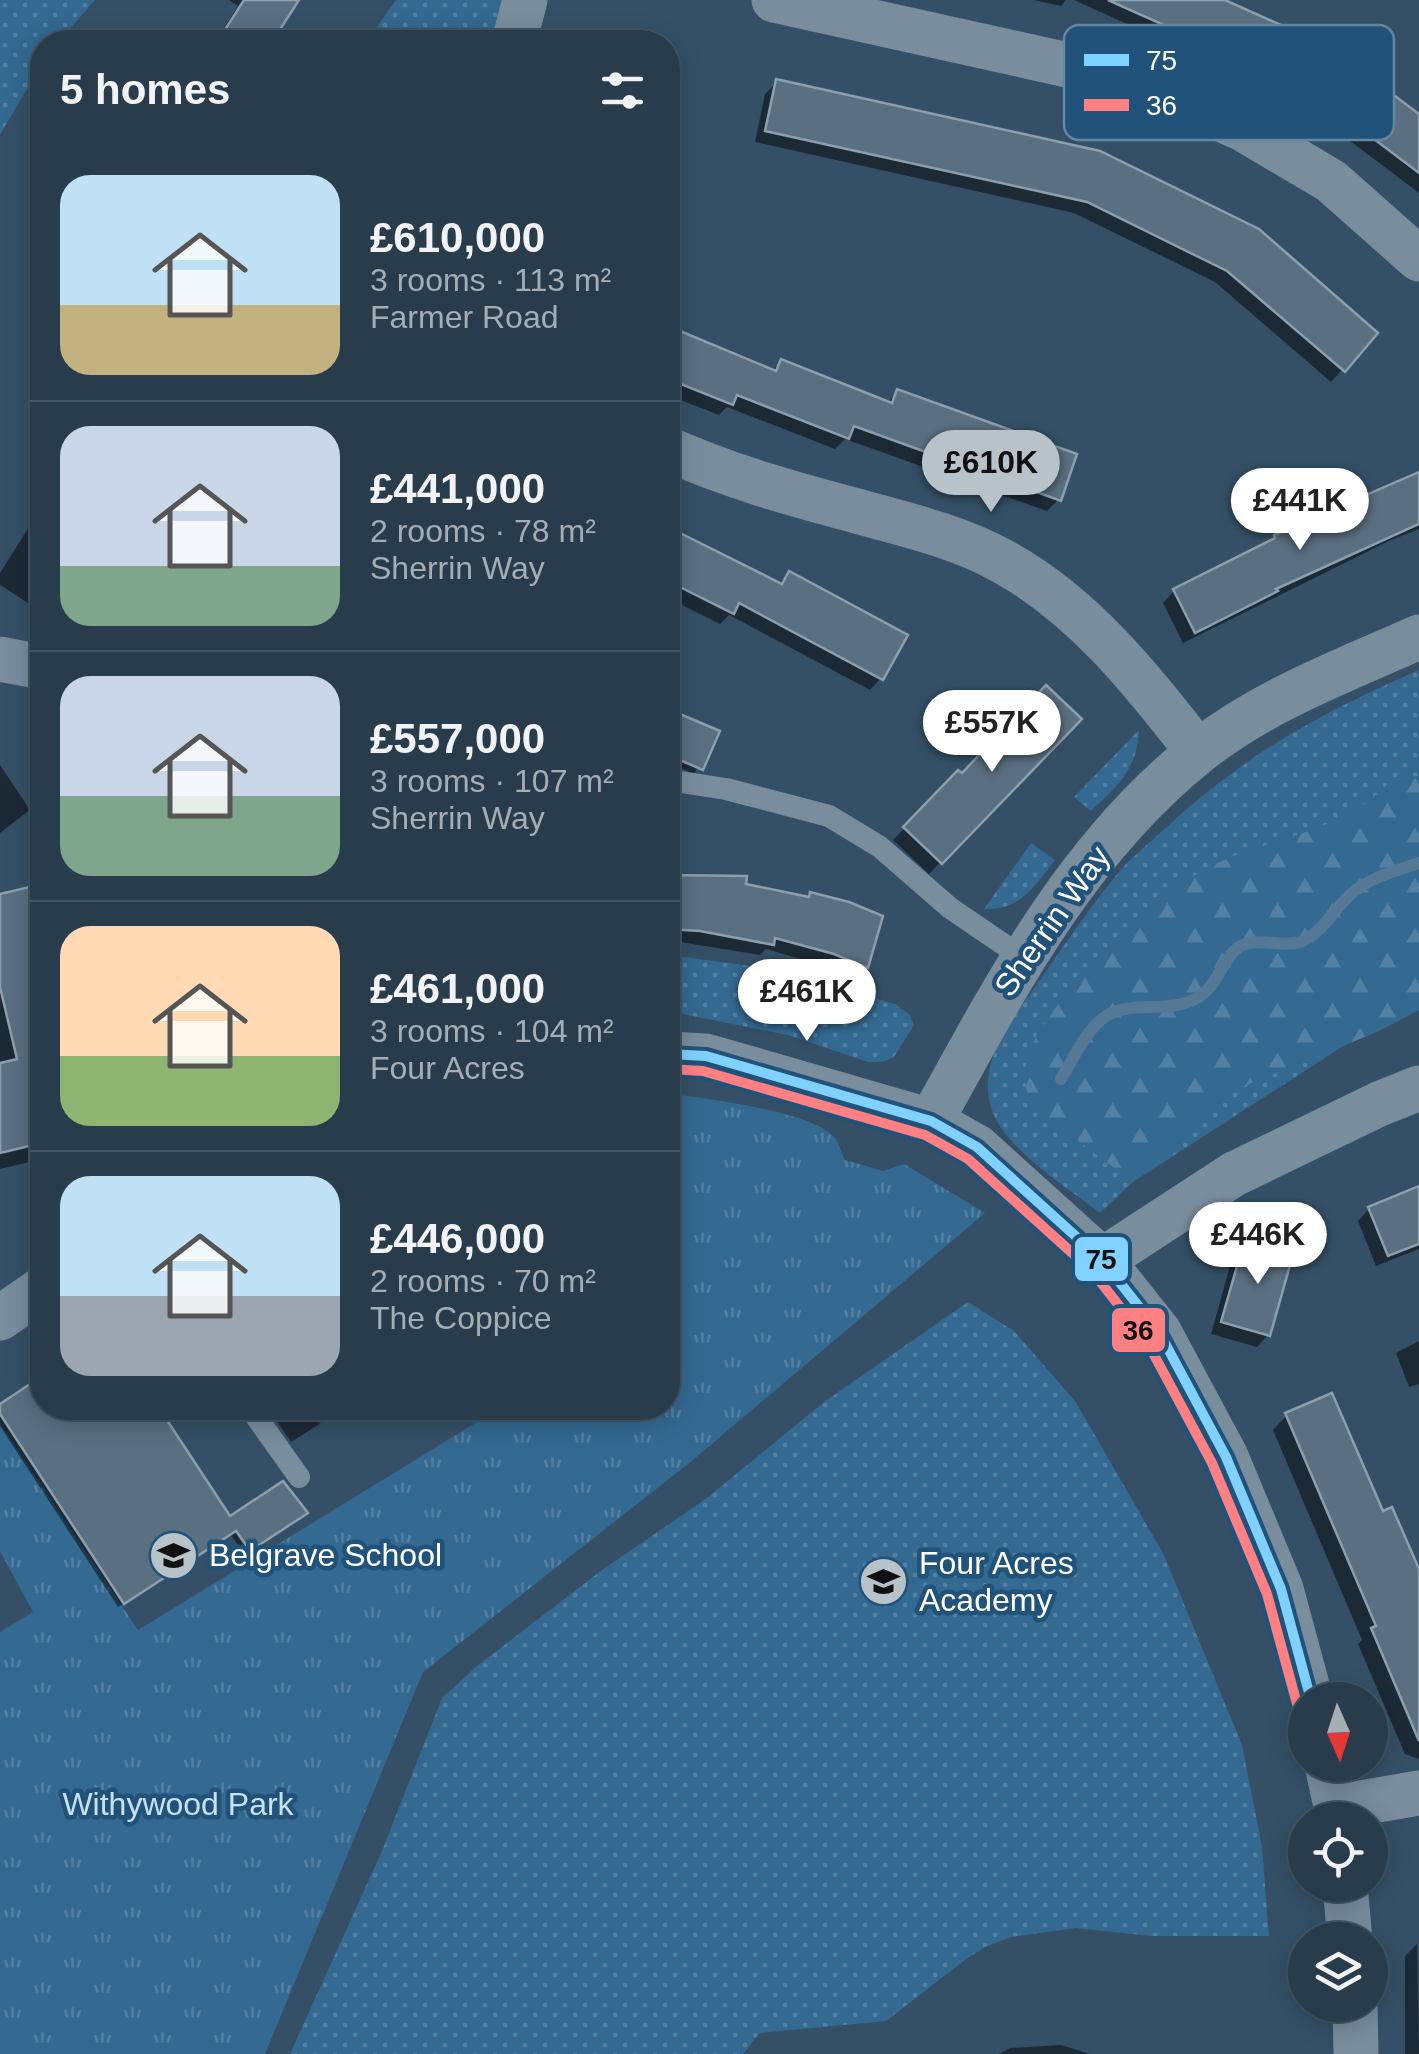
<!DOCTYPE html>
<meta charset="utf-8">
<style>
:root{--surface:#283c4c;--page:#304353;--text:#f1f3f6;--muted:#a5adb5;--line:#445664;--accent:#b8c2c9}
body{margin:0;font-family:Arial,sans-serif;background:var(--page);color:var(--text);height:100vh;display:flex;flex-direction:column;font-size:38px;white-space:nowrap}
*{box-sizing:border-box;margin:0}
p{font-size:32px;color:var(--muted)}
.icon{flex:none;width:55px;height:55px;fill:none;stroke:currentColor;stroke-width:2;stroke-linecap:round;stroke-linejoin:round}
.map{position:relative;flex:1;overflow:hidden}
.details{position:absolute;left:30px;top:30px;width:650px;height:1390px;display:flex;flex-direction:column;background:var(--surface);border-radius:40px;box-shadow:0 5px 25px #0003,0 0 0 2px var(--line)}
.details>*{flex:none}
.needle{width:65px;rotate:177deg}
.tools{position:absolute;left:1288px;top:1682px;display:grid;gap:20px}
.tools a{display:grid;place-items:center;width:100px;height:100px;border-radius:50%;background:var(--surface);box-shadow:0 5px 25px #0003,0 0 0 2px var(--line);font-size:50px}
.price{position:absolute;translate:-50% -85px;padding:0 22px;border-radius:35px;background:#fff;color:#222;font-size:32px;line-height:65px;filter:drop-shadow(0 2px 5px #0008)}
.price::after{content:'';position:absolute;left:50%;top:60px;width:30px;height:22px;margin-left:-15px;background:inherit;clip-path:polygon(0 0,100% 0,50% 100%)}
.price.active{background:var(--accent);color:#111}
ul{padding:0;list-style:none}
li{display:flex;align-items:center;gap:30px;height:250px;padding:0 30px}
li+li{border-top:2px solid var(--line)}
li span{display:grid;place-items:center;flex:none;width:280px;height:200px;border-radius:30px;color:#555}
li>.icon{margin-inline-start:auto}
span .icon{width:120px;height:120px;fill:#fffc;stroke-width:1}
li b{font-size:42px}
h2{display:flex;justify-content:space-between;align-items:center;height:120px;padding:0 30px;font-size:42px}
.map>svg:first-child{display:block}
.grass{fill:url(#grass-dots)}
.forest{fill:url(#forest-firs)}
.park{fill:url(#park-tufts)}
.shadow{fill:#0007}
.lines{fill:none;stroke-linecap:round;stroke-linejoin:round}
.stream{stroke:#557894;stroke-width:12}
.building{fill:#5a6f80;stroke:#8d9eac;stroke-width:2.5}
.lane{stroke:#798d9d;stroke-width:22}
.street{stroke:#798d9d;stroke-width:45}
.bus-1-casing{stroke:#21537a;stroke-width:18}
.bus-2-casing{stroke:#21537a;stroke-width:18}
.bus-1{stroke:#80d1ff;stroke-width:10}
.bus-2{stroke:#ff8083;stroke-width:10}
.labels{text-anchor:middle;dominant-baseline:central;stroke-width:9;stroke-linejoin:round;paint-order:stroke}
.street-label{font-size:32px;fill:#fff;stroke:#21537a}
.poi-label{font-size:32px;fill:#fff;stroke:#21537a;text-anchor:start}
.park-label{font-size:32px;fill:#c6e1f4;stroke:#21537a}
.key{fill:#21537a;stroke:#6487a2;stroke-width:2.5}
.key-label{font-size:28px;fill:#fff}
.line-badge{stroke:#21537a;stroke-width:4}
.pale-badge-label{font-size:28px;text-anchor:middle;font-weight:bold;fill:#111}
</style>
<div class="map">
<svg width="1419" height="2054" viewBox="0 0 1419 2054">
<defs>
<pattern id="grass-dots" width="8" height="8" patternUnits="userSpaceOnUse" patternTransform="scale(2.5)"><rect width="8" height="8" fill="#346991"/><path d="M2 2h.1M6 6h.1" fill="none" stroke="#5280a2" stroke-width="1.8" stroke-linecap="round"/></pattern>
<pattern id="forest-firs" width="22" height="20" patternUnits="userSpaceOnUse" patternTransform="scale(2.5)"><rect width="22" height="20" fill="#346991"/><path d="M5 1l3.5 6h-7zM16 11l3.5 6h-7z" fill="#5280a2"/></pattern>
<pattern id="park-tufts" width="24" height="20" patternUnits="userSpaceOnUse" patternTransform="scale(2.5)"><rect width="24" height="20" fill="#346991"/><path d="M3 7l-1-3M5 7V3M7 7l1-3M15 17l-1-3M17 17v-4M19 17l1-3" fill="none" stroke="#5280a2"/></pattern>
</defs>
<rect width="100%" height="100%" fill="#355066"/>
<g class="grass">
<polygon points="0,0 95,0 58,42 42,42 42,63 0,135"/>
<polygon points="396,0 504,0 497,42 366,42"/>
<path d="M1419,670V997L1133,1182L1100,1213C1068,1188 1005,1149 992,1110C976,1064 1010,1022 1035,987C1064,946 1092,903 1125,865C1139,851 1155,838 1170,824C1249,752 1321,713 1419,670Z"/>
<path d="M1139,730C1137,769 1118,786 1091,811L1074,797Z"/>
<path d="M1031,843L1055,860C1035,886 1020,911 984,909Z"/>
<polygon points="668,955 773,969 895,1004 910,1015 914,1025 894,1057 882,1062 868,1062 788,1035 668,1011"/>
<polygon points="968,1302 1014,1331 1075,1401 1163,1553 1242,1745 1262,1847 1269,1936 1151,1936 1076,1928 1011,1937 985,1947 965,1960 886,2021 760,2033 743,2054 290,2054 382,1851 442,1698 477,1666 602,1570 707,1498 824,1402"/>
</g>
<path class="forest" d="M1419,776V1010L1377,1032L1232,1091L1133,1182L1035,1109C1020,1087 1023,1061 1036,1037C1061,990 1161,891 1209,867C1269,837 1347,833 1392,779Z"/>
<path class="park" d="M668,1094C701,1097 815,1112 835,1138C839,1144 842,1154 845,1160L883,1171L904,1164L985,1213L688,1464L423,1672L265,2054H0V1632L33,1612L0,1551V1423L138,1630L500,1408H668Z"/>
<g class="shadow">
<polygon points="229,0 295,0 269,42 215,42 238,6"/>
<polygon points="1034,0 1066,0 1061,6"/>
<polygon points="1074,0 1220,0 1419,118 1419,193 1297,101"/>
<polygon points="777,82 1099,153 1375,333 1331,382 1215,282 1074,213 755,142 765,94"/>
<polygon points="668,329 771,372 781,362 886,404 898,392 1058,500 1047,511 845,439 835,449 727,407 719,415 668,395"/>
<polygon points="1419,474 1419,529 1389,541 1183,643 1163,603 1174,591 1268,545 1275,538"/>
<polygon points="42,506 42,612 0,585 0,573"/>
<polygon points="673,532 779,585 790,574 881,678 870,690 729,615 720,624 668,598 668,538"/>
<polygon points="668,711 716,733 694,774 668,762"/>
<polygon points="1078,719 929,874 893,840 958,773 961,776"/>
<polygon points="0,765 30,810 0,833"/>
<polygon points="668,878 743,886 807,899 811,895 866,967 855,978 822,965 766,949 760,955 668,940"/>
<polygon points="42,887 42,1159 0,1169 0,896"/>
<polygon points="1419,1189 1419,1249 1376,1266 1358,1221 1369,1209"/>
<polygon points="1246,1240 1268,1335 1257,1347 1211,1334 1234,1252"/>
<polygon points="1419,1341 1419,1384 1409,1387 1396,1353"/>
<polygon points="42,1379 42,1408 156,1408 229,1519 299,1518 244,1554 230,1534 118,1607 0,1426 0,1407"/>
<polygon points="268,1408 335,1408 318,1425 291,1442"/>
<polygon points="1287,1415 1381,1514 1419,1576 1419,1759 1405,1754 1358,1644 1362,1640 1273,1430"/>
<polygon points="1417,1944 1419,2054 1405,2054 1405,1956"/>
<polygon points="1061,2045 1090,2054 999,2054 1010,2048"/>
</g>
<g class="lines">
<path class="stream" d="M1061,1079C1073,1060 1086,1029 1106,1016C1132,1000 1167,1014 1195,999C1219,987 1221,959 1239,947C1256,936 1282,948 1300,942C1322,934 1333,910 1350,895C1368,878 1395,871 1419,863"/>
</g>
<g class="building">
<polygon points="244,0 299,0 272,42 217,42"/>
<polygon points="1108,0 1225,0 1330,47 1419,114 1419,173 1309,90"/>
<polygon points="776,79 1100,151 1259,229 1378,333 1345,372 1227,271 1087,202 765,131"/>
<polygon points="668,326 776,371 781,359 892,403 897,389 1077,454 1061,501 854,426 849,439 737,395 733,405 668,379"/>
<polygon points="1419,472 1419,524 1276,589 1278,591 1195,633 1173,589 1275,538 1274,535"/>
<polygon points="668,527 782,584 789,571 908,635 883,680 739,603 734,614 668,581"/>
<polygon points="1046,685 1082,719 942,864 903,827 958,770 962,773"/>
<polygon points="668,709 720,731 703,770 668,755"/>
<polygon points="668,875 747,876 746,884 809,897 810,892 849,902 883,916 868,968 834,954 775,938 774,945 700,931 668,929"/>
<polygon points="42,884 42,1143 0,1153 0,1063 17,1059 0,987 0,894"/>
<polygon points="1419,1186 1419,1244 1388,1256 1368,1207"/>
<polygon points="1245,1238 1294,1251 1270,1336 1221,1322"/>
<polygon points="42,1376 42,1408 159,1408 230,1516 283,1481 308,1513 250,1551 236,1531 124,1604 0,1414 0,1404"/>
<polygon points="1332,1393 1383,1511 1392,1507 1419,1569 1419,1741 1371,1628 1376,1626 1285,1413"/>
</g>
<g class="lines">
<g class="lane">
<polyline points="668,780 726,789 829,816 880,847 950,908 1022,957"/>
<polyline points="250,1408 299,1477"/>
</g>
<g class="street">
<polyline points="774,0 1072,66 1160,92 1243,129 1331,181 1419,259"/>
<polyline points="514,42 525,0"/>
<path d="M668,449C729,476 792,494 857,511C906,525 957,536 1002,561C1083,605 1142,680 1198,752"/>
<polyline points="0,659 42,667"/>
<polyline points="668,1054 706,1056 931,1121 977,1147 1102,1260 1159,1332 1226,1457 1281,1589 1311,1700"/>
<path d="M931,1121C1005,987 1075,851 1197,753C1262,701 1343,671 1419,637"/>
<polyline points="1102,1260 1234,1174 1379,1104 1419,1088"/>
<polyline points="0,1318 42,1289"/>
<polyline points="1327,1765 1339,1820"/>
<polyline points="1337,1807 1419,1793"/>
<polyline points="1345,1885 1350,1940"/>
<polyline points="1355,2005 1356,2054"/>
</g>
<defs>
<polyline id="bus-1" points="668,1054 706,1056 931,1121 977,1147 1102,1260 1159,1332 1226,1457 1281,1589 1311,1700"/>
<polyline id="bus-2" points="668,1069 703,1071 925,1135 968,1159 1091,1270 1146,1340 1212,1463 1267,1594 1297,1704"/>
</defs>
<use href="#bus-1" class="bus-1-casing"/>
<use href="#bus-2" class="bus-2-casing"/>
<use href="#bus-1" class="bus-1"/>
<use href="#bus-2" class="bus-2"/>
</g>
<defs>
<symbol id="school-disc" viewBox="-11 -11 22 22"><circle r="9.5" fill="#b8c2c9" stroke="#21537a"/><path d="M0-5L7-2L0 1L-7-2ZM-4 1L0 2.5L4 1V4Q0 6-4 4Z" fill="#111"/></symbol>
</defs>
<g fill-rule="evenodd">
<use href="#school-disc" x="146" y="1528" width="55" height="55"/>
<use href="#school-disc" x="856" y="1554" width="55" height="55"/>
</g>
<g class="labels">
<g class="street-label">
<text transform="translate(1052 921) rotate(-55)">Sherrin Way</text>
</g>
<g class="poi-label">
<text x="209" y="1555">Belgrave School</text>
<text x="919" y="1563">Four Acres<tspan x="919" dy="37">Academy</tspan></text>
</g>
<g class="park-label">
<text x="178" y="1804">Withywood Park</text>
</g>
</g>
<rect x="1064" y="25" width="330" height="115" rx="15" class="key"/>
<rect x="1084" y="54" width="45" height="12" fill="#80d1ff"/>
<rect x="1084" y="99" width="45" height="12" fill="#ff8083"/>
<g class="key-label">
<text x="1146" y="70">75</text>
<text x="1146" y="115">36</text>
</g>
<g class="line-badge">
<rect x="1073" y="1235" width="57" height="48" rx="10" fill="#80d1ff"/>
<rect x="1110" y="1306" width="57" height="48" rx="10" fill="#ff8083"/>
</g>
<g class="pale-badge-label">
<text x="1101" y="1269">75</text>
<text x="1138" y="1340">36</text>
</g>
</svg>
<div class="tools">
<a><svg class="needle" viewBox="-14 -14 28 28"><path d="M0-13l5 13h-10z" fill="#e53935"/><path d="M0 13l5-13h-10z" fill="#a5adb5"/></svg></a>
<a><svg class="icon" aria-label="locate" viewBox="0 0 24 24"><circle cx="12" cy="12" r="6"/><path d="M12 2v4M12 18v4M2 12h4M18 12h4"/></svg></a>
<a><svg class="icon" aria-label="layers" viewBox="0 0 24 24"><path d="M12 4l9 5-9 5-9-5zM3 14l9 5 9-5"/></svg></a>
</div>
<b class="price active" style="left:991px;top:515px">£610K</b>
<b class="price" style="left:1300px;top:553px">£441K</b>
<b class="price" style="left:992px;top:775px">£557K</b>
<b class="price" style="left:807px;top:1044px">£461K</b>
<b class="price" style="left:1258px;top:1287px">£446K</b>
<section class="details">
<h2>5 homes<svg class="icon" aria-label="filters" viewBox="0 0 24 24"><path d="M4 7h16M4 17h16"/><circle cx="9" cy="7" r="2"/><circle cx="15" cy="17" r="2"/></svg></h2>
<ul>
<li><span style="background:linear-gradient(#bfe0f5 65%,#c2b280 0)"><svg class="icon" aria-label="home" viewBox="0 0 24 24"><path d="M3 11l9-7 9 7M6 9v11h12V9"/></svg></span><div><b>£610,000</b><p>3 rooms · 113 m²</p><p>Farmer Road</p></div></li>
<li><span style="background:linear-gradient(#c9d6e8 70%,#7fa58c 0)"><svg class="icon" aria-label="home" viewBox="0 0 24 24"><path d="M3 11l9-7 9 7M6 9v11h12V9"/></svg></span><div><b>£441,000</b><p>2 rooms · 78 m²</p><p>Sherrin Way</p></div></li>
<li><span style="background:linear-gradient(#c9d6e8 60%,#7fa58c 0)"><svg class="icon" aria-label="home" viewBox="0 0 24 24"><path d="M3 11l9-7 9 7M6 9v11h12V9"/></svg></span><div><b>£557,000</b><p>3 rooms · 107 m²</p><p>Sherrin Way</p></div></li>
<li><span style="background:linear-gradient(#ffd9b3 65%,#8fb573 0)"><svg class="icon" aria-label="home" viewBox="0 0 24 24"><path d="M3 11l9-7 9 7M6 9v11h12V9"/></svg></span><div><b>£461,000</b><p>3 rooms · 104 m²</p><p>Four Acres</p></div></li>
<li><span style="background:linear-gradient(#bfe0f5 60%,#9aa5b1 0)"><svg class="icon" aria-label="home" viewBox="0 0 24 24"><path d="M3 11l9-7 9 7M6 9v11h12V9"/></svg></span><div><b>£446,000</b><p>2 rooms · 70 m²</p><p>The Coppice</p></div></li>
</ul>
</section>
</div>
